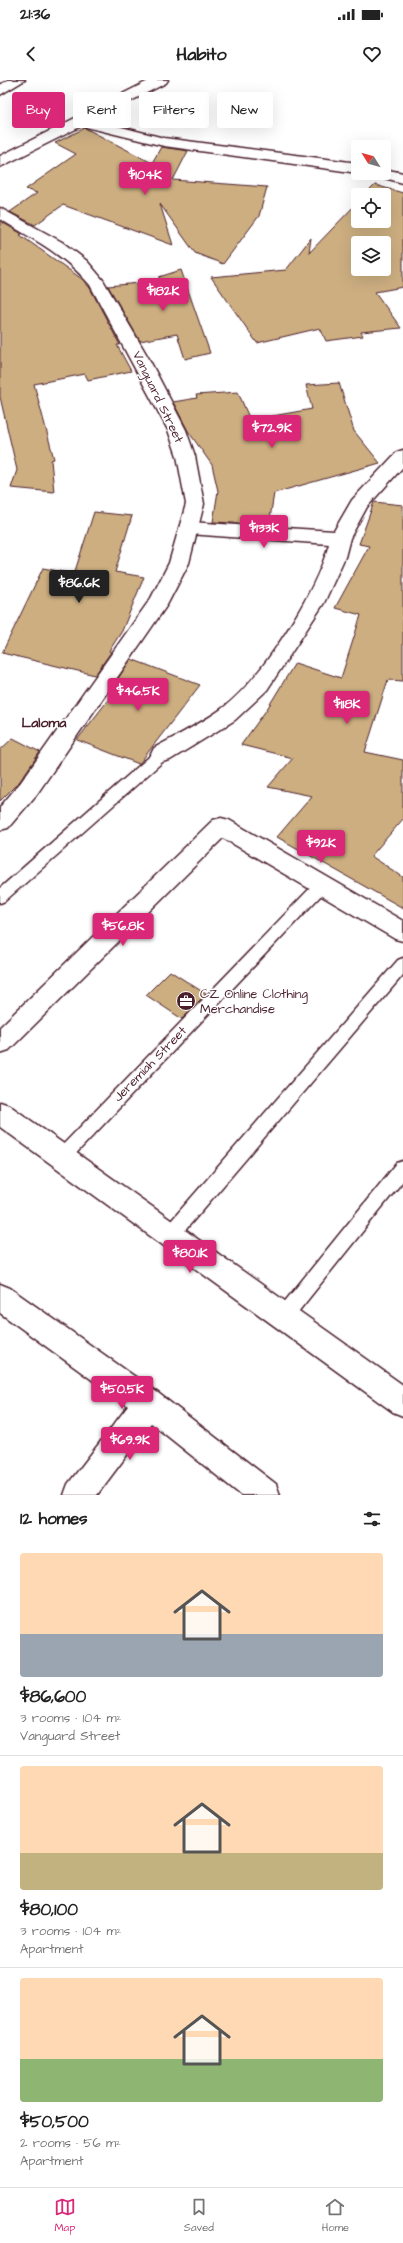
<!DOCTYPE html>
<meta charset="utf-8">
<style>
:root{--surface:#fff;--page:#f6f6f6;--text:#222;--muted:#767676;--line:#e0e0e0;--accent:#db2777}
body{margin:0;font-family:"Architects Daughter",sans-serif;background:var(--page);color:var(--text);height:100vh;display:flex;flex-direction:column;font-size:15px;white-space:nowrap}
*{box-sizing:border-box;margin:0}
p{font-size:13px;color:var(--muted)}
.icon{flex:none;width:22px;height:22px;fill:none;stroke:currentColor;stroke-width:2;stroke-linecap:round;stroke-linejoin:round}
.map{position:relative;height:1415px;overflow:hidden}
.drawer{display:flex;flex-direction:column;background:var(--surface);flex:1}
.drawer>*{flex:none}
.guide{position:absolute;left:12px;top:12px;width:379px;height:36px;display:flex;gap:8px}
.needle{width:26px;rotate:307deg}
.buttons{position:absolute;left:351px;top:60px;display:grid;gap:8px}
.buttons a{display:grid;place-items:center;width:40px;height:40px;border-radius:4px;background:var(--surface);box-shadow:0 4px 16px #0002;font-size:20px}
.price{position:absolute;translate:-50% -34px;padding:0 9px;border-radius:4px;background:var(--accent);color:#fff;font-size:13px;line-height:26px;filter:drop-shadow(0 1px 2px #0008)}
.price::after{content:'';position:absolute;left:50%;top:24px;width:12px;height:9px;margin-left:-6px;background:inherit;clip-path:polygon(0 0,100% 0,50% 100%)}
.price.current{background:#222;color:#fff}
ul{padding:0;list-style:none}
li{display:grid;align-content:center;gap:8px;height:212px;padding:0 20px}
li+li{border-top:1px solid var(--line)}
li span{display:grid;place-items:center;height:124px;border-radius:4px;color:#555}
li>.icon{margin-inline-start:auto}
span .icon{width:72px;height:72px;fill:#fffc;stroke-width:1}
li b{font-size:17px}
h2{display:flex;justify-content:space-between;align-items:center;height:48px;padding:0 20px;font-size:17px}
.chip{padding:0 14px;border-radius:4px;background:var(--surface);box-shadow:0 4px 16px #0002;font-size:14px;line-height:36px}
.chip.current{background:var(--accent);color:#fff}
.status{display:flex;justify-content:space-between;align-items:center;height:28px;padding:0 20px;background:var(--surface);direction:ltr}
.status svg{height:11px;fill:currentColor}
header{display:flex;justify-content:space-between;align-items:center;height:52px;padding:0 20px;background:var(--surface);font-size:18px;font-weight:800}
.menu{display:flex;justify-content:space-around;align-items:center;height:56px;border-top:1px solid var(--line);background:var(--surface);font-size:11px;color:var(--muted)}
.menu a{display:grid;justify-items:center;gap:2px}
.menu .current{color:var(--accent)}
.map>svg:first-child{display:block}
.building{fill:#ccae81;stroke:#4a1f2b;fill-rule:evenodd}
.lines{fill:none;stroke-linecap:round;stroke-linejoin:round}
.service-casing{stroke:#4a1f2b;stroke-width:3}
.minor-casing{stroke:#4a1f2b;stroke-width:3}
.tertiary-casing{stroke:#4a1f2b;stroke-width:3}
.service{fill:#fff;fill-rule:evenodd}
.minor{fill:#fff;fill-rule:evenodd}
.tertiary{fill:#fff;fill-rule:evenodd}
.labels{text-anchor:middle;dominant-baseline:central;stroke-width:3;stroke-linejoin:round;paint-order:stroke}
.street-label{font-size:13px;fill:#4a1f2b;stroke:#fff}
.poi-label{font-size:13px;fill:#4a1f2b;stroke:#fff;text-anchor:start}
.neighbourhood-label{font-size:14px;font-weight:bold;fill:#4a1f2b;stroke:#fff}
</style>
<div class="status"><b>21:36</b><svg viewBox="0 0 49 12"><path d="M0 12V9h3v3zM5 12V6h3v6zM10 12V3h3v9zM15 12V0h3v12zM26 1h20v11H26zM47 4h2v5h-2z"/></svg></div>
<header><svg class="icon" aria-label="back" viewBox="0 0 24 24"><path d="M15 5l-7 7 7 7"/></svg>Habito<svg class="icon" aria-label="heart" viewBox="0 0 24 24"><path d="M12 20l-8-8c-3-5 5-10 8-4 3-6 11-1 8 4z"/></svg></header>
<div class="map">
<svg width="403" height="1415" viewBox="0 0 403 1415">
<rect width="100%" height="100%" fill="#fff"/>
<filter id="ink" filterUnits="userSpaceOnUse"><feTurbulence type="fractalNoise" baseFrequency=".025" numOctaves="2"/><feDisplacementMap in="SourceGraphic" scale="8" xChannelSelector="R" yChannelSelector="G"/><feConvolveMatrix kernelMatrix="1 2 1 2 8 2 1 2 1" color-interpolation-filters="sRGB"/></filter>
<g filter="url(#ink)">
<g class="building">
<polygon points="85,48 152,83 161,67 188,71 173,100 267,107 259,136 223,184 195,173 160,124 173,165 63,125 35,145 10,132 37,113 26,109 76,74 55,63"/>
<path d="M375,105L403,113V207L375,212L401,248L361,252L363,256L326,261L320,248L257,263L211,197L286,190L311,158L309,173L358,122V141H384V115H365ZM358,163H384V189H358Z"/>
<polygon points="0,141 22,154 20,155 82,199 90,208 120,265 117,265 131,291 88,300 85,294 34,304 54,379 51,380 54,412 11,408 17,390 0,317"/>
<polygon points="181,190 210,273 185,279 177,254 140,261 108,206 160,201 159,197"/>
<polygon points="339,303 354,351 380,383 274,413 269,445 213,442 218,411 212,385 188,351 173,322 197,318 196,315 238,312 250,340 312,329 306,305"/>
<polygon points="374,422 403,425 403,601 388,600 365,672 403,680 403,739 371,776 403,797 403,828 277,757 312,716 268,707 293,678 241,665 267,629 295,583 341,598 361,535 335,528 369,466 359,464"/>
<polygon points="94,432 132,436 115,492 144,497 122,551 109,571 111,572 95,595 2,573 43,488 74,494"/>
<polygon points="131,579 200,605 139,684 77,660 123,601 117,600"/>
<polygon points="13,658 40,672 20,701 0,721 0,670"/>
<polygon points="170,891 206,914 182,939 146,915"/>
</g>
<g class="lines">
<defs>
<g id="service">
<polygon points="162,669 167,670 169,674 167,678 5,821 0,823 0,808 157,670"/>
<polygon points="322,799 327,801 329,805 327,809 67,1083 61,1085 55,1083 53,1078 55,1073 317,801"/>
<polygon points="403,878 403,895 176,1161 170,1163 164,1161 161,1155 164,1149 398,880"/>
<polygon points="403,1081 403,1101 290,1242 284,1244 278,1242 275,1236 278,1230 397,1083"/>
</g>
<g id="minor">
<polygon points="8,0 25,0 0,15 0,5"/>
<polygon points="150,0 168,0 166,3 94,40 164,58 358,83 358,93 164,66 82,46 0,87 0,76"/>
<polygon points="384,89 403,93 403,103 377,96 374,93 384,93"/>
<path d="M403,370V387L367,427L350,458L345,477L324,523L267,610L235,640L170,680L162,682L154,680L151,674L154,668C176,656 200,644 220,630C261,601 316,512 329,464L189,454L182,452L179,448L182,444L189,442L334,451L352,420L397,372Z"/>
<polygon points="221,738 229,740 403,841 403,861 395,859 223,758 9,970 0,973 0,947 213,740"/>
<polygon points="0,1022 9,1025 403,1305 403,1336 393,1332 0,1047"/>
<polygon points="0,1204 10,1208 158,1313 276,1404 280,1415 241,1415 151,1343 97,1415 64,1415 68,1404 128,1326 0,1233"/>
</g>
<path id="tertiary" d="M0,128L62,162L87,181L103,200L148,277L186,350L195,376L204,424L189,483L167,525L37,714L8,748L0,750V727L21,702L151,518L169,483L186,424L177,376L168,350L90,205C65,175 33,159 0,139Z"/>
</defs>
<use href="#service" class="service-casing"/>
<use href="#minor" class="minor-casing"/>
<use href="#tertiary" class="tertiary-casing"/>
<use href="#service" class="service"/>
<use href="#minor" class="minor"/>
<use href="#tertiary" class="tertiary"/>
</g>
</g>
<defs>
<symbol id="office-disc" viewBox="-11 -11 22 22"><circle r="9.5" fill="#4a1f2b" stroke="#fff"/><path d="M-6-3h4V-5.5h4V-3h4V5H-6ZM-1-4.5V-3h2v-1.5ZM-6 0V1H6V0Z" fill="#fff"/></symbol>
</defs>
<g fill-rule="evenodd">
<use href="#office-disc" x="175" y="910" width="22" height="22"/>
</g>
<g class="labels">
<g class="street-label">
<text transform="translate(158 317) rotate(64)">Vanguard Street</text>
<text transform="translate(150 984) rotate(-46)">Jeremiah Street</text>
</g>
<g class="poi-label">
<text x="200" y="914">CZ Online Clothing<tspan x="200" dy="15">Merchandise</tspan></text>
</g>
<g class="neighbourhood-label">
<text x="44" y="643">Laloma</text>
</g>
</g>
</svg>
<div class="buttons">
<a><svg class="needle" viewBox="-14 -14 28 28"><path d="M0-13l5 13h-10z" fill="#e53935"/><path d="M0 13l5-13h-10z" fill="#767676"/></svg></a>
<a><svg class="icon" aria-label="locate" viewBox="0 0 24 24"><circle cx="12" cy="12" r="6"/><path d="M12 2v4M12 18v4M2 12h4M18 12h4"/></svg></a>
<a><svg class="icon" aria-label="layers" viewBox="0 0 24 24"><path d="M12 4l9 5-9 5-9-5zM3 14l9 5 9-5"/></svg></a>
</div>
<b class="price" style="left:145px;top:116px">$104K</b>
<b class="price" style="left:163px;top:232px">$182K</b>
<b class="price" style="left:272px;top:369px">$72.9K</b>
<b class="price" style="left:264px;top:469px">$133K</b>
<b class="price current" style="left:79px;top:524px">$86.6K</b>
<b class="price" style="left:138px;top:632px">$46.5K</b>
<b class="price" style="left:347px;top:645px">$118K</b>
<b class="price" style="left:321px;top:784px">$92K</b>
<b class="price" style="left:123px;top:867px">$56.8K</b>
<b class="price" style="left:190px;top:1194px">$80.1K</b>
<b class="price" style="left:122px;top:1330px">$50.5K</b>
<b class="price" style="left:130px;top:1381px">$69.9K</b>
<div class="guide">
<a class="chip current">Buy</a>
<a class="chip">Rent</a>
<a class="chip">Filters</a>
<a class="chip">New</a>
</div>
</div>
<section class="drawer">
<h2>12 homes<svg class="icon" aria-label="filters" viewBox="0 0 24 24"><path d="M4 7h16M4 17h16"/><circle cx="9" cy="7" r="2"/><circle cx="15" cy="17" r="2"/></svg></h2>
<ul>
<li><span style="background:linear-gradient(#ffd9b3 65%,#9aa5b1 0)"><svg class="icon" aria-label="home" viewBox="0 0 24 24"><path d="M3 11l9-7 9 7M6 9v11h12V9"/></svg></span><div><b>$86,600</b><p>3 rooms · 104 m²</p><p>Vanguard Street</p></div></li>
<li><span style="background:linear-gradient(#ffd9b3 70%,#c2b280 0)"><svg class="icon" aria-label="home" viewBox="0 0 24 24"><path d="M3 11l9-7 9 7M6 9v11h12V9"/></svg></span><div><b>$80,100</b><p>3 rooms · 104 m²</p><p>Apartment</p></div></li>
<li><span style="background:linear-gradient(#ffd9b3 65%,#8fb573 0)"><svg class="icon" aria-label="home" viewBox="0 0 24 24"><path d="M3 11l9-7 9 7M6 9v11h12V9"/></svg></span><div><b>$50,500</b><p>2 rooms · 56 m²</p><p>Apartment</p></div></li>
</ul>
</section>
<nav class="menu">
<a class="current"><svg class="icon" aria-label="map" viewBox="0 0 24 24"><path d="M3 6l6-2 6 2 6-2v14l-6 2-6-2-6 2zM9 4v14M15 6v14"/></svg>Map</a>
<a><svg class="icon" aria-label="saved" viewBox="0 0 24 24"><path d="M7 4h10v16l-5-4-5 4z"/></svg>Saved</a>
<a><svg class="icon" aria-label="home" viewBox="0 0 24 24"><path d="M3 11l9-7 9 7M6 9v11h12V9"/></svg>Home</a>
</nav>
